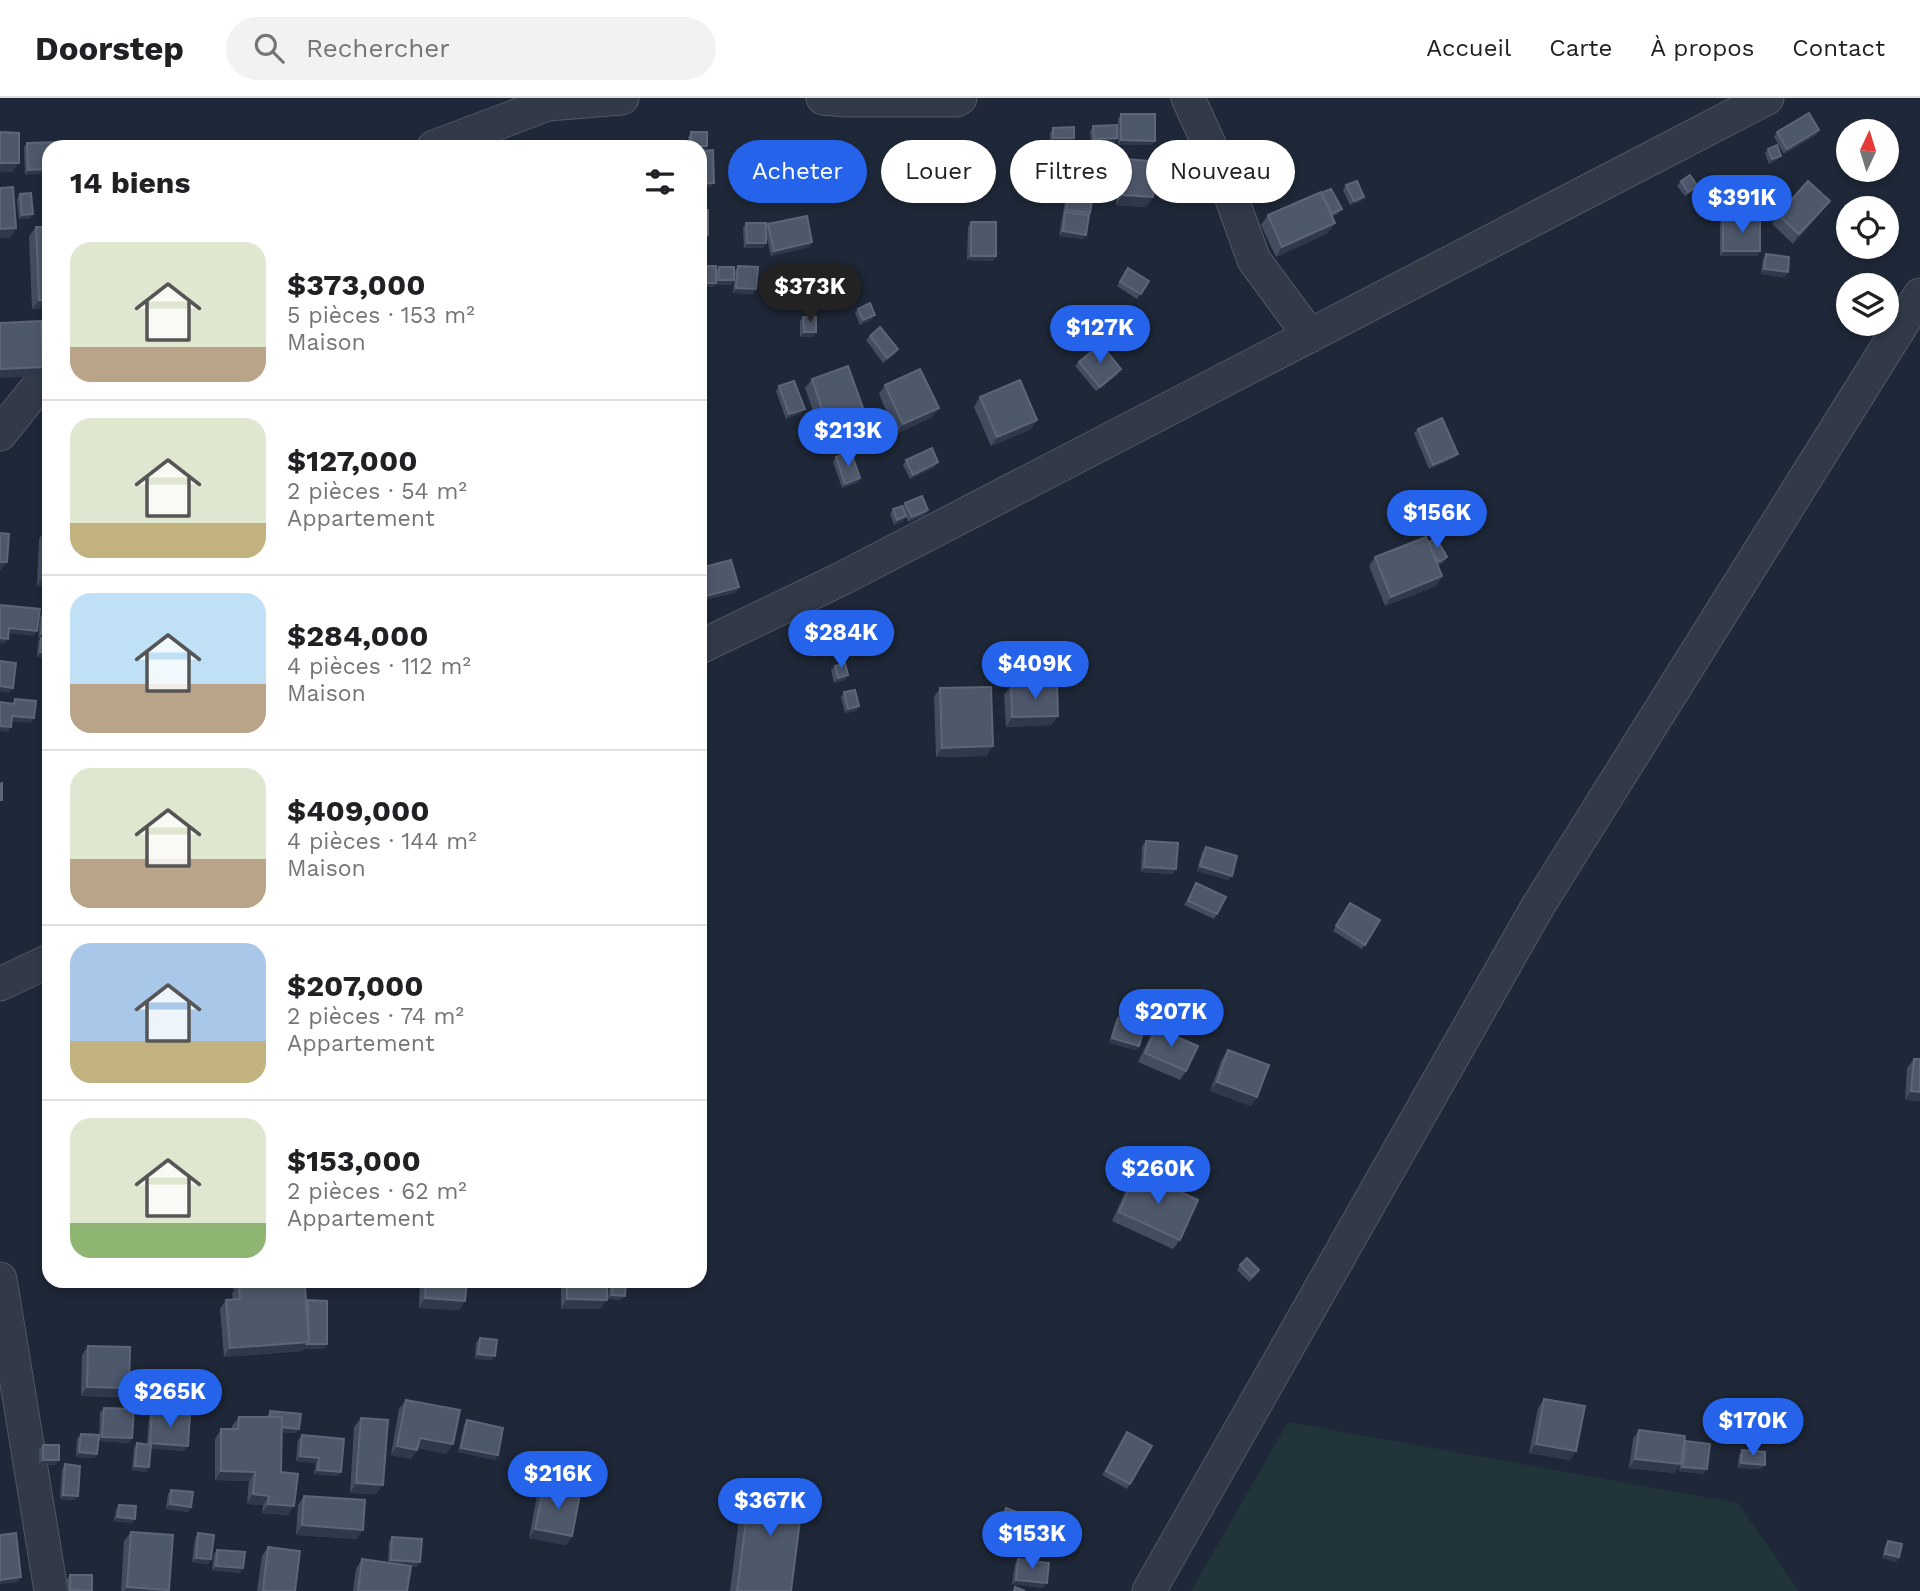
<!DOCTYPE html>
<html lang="fr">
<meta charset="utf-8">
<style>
:root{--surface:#fff;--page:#f2f2f2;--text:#202124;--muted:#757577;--line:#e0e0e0;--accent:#2563eb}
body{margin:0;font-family:"Work Sans",sans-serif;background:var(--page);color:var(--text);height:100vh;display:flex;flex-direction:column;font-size:26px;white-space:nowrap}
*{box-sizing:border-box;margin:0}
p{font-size:23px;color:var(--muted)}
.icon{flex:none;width:38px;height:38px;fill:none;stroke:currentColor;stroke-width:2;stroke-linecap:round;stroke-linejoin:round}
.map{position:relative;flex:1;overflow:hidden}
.drawer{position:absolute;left:42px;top:42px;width:665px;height:1148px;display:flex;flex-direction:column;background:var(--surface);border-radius:21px;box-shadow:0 4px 10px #0003}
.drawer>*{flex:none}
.hud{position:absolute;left:728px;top:42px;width:665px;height:63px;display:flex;gap:14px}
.needle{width:46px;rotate:4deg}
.tools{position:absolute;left:1836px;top:21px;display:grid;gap:14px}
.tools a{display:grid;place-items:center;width:63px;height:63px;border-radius:50%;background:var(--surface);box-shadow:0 4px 10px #0003;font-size:35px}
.price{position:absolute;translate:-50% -60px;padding:0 16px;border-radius:24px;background:var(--accent);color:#fff;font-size:23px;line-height:46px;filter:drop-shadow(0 2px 4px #0008)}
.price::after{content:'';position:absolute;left:50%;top:42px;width:21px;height:16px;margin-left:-10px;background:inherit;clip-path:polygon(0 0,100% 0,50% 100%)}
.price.selected{background:#222;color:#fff}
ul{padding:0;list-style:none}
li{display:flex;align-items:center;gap:21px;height:175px;padding:0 28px}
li+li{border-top:2px solid var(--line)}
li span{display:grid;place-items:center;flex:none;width:196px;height:140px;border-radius:21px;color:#555}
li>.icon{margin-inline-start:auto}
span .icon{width:84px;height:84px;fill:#fffc;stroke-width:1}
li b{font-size:30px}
h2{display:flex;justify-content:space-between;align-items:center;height:84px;padding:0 28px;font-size:30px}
.pill{padding:0 24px;border-radius:32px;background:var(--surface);box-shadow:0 4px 10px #0003;font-size:24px;line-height:63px}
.pill.selected{background:var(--accent);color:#fff}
header{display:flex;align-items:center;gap:42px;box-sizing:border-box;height:98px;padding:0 35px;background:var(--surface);border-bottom:2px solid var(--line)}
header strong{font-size:33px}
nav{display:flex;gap:38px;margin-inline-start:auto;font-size:24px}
.search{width:490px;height:63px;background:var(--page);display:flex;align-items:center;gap:18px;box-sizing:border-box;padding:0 24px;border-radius:38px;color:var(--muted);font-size:26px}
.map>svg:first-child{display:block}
.green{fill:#213439}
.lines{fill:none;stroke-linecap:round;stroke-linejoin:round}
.street-casing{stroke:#505766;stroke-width:35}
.street{stroke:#323a48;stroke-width:33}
.wall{fill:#434d60}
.shaded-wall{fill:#30394b}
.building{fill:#4e586b;stroke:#5d6679;stroke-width:2}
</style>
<header>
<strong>Doorstep</strong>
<div class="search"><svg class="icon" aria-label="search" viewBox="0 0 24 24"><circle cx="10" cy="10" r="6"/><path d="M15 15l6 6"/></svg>Rechercher</div>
<nav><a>Accueil</a><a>Carte</a><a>À propos</a><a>Contact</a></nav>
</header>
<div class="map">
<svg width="1920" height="1493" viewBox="0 0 1920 1493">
<rect width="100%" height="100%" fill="#1f2838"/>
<polygon class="green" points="1288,1324 1738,1405 1799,1493 1191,1493"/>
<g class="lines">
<defs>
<g id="street">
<polyline points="823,0 846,2 957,2 960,0"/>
<polyline points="1188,0 1224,79 1254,162 1310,238"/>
<polyline points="434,49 548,6 622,0"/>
<polyline points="0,336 40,286 49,278"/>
<polyline points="700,549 843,480 1767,0"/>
<polyline points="0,886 49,863"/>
<polyline points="0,1181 51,1493"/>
<polyline points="1149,1493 1538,808 1920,197"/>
</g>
</defs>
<use href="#street" class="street-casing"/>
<use href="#street" class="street"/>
</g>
<g class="wall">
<polygon points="1121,16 1152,47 1118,47 1118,21"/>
<polygon points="1093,28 1117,40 1114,45 1091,46 1090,33"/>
<polygon points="1053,30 1074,40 1071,44 1050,45 1050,35"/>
<polygon points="1819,32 1816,37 1784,56 1774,39 1777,34"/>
<polygon points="691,34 707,48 704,53 700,49 688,49 688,39"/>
<polygon points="61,44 25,77 24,49 27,45"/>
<polygon points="764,51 778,64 775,69 761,70 761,56"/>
<polygon points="1768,51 1777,62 1769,66 1765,55"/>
<polygon points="1125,61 1159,88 1146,109 1116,107 1119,70"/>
<polygon points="1165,65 1192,99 1165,101 1162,70"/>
<polygon points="1098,66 1116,78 1113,83 1095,84 1095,71"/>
<polygon points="805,82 822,98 807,103 801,86"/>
<polygon points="1681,83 1694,92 1685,98 1677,88"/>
<polygon points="1346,87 1361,103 1350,107 1343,92"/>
<polygon points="1069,92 1088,117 1086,137 1083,141 1059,138 1066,97"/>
<polygon points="20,96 30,121 19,121 17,101"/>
<polygon points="1823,112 1793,146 1772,126 1778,117"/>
<polygon points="1338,116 1332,119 1328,135 1276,159 1261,127 1268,117"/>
<polygon points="1723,120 1757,158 1720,158 1720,124"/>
<polygon points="971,124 996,158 993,163 967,162 968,129"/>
<polygon points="746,125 766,130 768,126 812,144 809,149 771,158 766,136 766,145 763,150 744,150 743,130"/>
<polygon points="36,129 49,129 49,210 32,211 29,138"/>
<polygon points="1766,156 1788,174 1784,179 1761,176 1763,161"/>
<polygon points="700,168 716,173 719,169 731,187 715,186 713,189 700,189"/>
<polygon points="738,168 756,191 753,196 733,195 735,173"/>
<polygon points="1128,170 1149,183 1137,201 1117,188"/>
<polygon points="858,211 871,222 860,227 855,215"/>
<polygon points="803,219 816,234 813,239 800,239 800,223"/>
<polygon points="870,238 898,251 895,256 883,265 866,242"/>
<polygon points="1079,264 1118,276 1096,293 1075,268"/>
<polygon points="812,281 857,319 820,332 805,290"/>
<polygon points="885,287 939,310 932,319 896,336 879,296"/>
<polygon points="779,288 801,315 786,321 776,293"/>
<polygon points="980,299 1037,322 1031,331 991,348 974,309"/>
<polygon points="1418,331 1458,356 1454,360 1429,371 1414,335"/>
<polygon points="836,359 860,380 857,385 842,390 833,364"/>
<polygon points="906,362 938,364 935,369 910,381 903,367"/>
<polygon points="905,405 925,417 908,424 906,418 903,423 894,427 890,416 893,411 902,409"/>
<polygon points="45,432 49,432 49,489 37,488 39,441"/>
<polygon points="1429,444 1447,459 1444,464 1438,468 1442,478 1436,488 1385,508 1369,468 1375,459"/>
<polygon points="700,470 739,489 736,494 702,503 700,494"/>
<polygon points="43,514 49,560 37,559 38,544 40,541 38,541 40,519"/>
<polygon points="835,568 845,582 834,585 831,572"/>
<polygon points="1011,588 1058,618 1051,627 1006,629 1004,597"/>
<polygon points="940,590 993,648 986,658 936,659 934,599"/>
<polygon points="844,594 859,608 856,613 845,615 841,599"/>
<polygon points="47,610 49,634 42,634 44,614"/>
<polygon points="49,690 49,707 47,707 43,696 46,691"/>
<polygon points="1146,743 1173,776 1141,774 1142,748"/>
<polygon points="1206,749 1228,782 1197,773 1202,754"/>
<polygon points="1196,785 1217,816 1214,821 1184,807"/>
<polygon points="1350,805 1380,822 1362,851 1333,833"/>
<polygon points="1118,920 1139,948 1136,952 1109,945 1115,925"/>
<polygon points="1156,930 1186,973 1180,982 1138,964 1150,939"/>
<polygon points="1228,952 1257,999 1251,1008 1210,993 1222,961"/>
<polygon points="1914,961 1920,961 1920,1003 1905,1002 1907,970"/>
<polygon points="1137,1074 1180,1142 1173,1151 1112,1123 1130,1083"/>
<polygon points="1240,1167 1256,1177 1249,1184 1237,1172"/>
<polygon points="233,1183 305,1183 302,1188 286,1189 287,1190 306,1205 308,1202 327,1246 324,1251 304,1250 302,1253 224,1259 220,1211 226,1202 233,1202 232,1195 235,1192 233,1192"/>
<polygon points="420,1183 467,1183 465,1203 459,1212 419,1210"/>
<polygon points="561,1183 607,1183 600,1211 561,1211"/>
<polygon points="610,1183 626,1183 621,1202 608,1201"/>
<polygon points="480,1240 492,1262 475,1261 476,1245"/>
<polygon points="88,1248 123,1299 81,1298 82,1257"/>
<polygon points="1544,1301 1576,1353 1570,1362 1529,1355 1538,1310"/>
<polygon points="406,1302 446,1356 418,1350 411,1361 391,1357 399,1311"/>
<polygon points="104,1310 129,1345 99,1343 100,1314"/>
<polygon points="270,1313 296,1335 281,1334 281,1374 288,1417 262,1415 263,1407 247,1406 249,1383 215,1382 215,1341 221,1331 232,1331 232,1328 239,1319 267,1319"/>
<polygon points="152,1315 184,1353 151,1350 146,1374 132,1372 134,1350 137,1345 147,1346 149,1319"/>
<polygon points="361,1320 376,1396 350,1395 354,1329"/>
<polygon points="467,1322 498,1357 495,1362 458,1354 464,1327"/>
<polygon points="1639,1332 1683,1345 1685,1343 1704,1376 1679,1373 1680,1367 1674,1375 1629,1370 1633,1341"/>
<polygon points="1127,1334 1130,1386 1127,1391 1102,1377"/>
<polygon points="81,1336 97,1356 94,1360 76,1359 77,1341"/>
<polygon points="302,1337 341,1374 338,1378 314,1376 316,1365 296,1363 298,1342"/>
<polygon points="43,1347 55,1367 39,1366 39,1351"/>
<polygon points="1742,1352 1761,1371 1738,1370 1739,1357"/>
<polygon points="65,1366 75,1402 60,1401 62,1371"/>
<polygon points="751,1384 791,1493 730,1493 742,1397"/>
<polygon points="544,1388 572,1438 566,1447 529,1440 537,1397"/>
<polygon points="171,1392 191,1409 188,1414 166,1411 168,1396"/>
<polygon points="304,1398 357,1441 296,1437 298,1407"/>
<polygon points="119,1407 132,1425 114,1423 116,1411"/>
<polygon points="1006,1410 1034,1449 1030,1454 993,1441 1003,1415"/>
<polygon points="131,1434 168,1493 121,1493 124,1443"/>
<polygon points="198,1435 211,1461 208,1466 192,1464 195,1440"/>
<polygon points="392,1439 417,1469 411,1468 407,1493 353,1493 356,1471 362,1461 388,1465 389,1444"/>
<polygon points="1888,1443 1899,1459 1896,1464 1882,1460 1885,1448"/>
<polygon points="268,1449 295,1493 257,1493 262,1458"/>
<polygon points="217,1452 240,1475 212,1472 214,1456"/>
<polygon points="1018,1461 1043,1490 1012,1486 1015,1466"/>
<polygon points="70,1477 91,1493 67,1493 67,1481"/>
</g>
<g class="shaded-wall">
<polygon points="1819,32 1816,37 1784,56 1787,51"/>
<polygon points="1053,40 1074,40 1071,44 1050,45"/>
<polygon points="1117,40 1114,45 1091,46 1094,41"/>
<polygon points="1121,42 1155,43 1152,47 1118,47"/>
<polygon points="691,48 707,48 704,53 700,53 700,49 690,49"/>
<polygon points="1781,58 1777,62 1769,66 1772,61"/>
<polygon points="778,64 775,69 761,70 765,65"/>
<polygon points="0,65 19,65 12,74 0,74"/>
<polygon points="49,71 49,76 25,77 28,72"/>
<polygon points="1116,78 1113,83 1095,84 1098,79"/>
<polygon points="700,85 714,85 711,89 700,90"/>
<polygon points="1154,87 1159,88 1153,97"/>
<polygon points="826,93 822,98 807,103 811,98"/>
<polygon points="1195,94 1192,99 1165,101 1168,96"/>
<polygon points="1123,97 1153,99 1146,109 1116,107"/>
<polygon points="1364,99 1361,103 1350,107 1354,103"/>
<polygon points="1830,103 1823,112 1793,146 1799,136"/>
<polygon points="1342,111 1338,116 1328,121 1332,116"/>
<polygon points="1066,112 1090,115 1086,120 1065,114"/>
<polygon points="33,116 30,121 19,121 22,117"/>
<polygon points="1335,125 1328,135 1276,159 1282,149"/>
<polygon points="16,130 10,140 0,140 0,131"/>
<polygon points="1063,133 1086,137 1083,141 1059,138"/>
<polygon points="700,136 708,137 705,141 700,141"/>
<polygon points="812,144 809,149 771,158 774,153"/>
<polygon points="747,145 766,145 763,150 744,150"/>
<polygon points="1723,153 1760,153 1757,158 1720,158"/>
<polygon points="971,158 996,158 993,163 967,162"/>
<polygon points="1764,171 1788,174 1784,179 1761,176"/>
<polygon points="718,182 734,182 731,187 715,187"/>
<polygon points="700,185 716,185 713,189 700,189"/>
<polygon points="736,190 756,191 753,196 733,195"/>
<polygon points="39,202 49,202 49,210 32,211"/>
<polygon points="875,217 871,222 860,227 863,222"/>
<polygon points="804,234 816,234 813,239 800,239"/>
<polygon points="898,251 895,256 883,265 887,260"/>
<polygon points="43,269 37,278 0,280 0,271"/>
<polygon points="1121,271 1118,276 1096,293 1100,289"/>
<polygon points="863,310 857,319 820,332 826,323"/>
<polygon points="939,310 932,319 896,336 903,326"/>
<polygon points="805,311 801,315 786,321 789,316"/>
<polygon points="1037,322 1031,331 991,348 997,339"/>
<polygon points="1458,356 1454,360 1429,371 1433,367"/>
<polygon points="938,364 935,369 910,381 913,377"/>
<polygon points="860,380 857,385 842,390 845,386"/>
<polygon points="928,412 925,417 908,424 912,419"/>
<polygon points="906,418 903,423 894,427 897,422"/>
<polygon points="1447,459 1444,464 1436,469 1439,464"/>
<polygon points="0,464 7,464 0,473"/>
<polygon points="1442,478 1436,488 1385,508 1391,499"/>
<polygon points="43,479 49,479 49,489 37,488"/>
<polygon points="739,489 736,494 702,503 706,498"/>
<polygon points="9,530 37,533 34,538 6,535"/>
<polygon points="41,536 49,537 49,542 38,541"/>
<polygon points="0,540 8,541 4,546 0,545"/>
<polygon points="40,554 49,555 49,560 37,559"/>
<polygon points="848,577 845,582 834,585 838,580"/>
<polygon points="0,588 13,590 9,595 0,594"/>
<polygon points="859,608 856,613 845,615 848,611"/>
<polygon points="12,618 34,620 31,625 9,623"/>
<polygon points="1058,618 1051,627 1006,629 1012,619"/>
<polygon points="0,628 11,629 8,634 0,633"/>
<polygon points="46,629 49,629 49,634 42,634"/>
<polygon points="993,648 986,658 936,659 942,650"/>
<polygon points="1200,768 1232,778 1228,782 1197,773"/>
<polygon points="1144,769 1176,771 1173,776 1141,774"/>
<polygon points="1112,940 1139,948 1136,952 1109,945"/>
<polygon points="1217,984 1257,999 1251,1008 1210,993"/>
<polygon points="1911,993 1920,994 1920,1003 1905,1002"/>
<polygon points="305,1183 302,1188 239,1191 239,1187"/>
<polygon points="612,1197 625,1198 621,1202 608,1201"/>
<polygon points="425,1200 465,1203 459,1212 419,1210"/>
<polygon points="567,1201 607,1202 600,1211 561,1211"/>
<polygon points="309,1244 302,1253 224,1259 230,1250"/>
<polygon points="307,1246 327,1246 324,1251 304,1251"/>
<polygon points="478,1256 495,1258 492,1262 475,1261"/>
<polygon points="87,1289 129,1290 123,1299 81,1298"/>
<polygon points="278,1329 299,1331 296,1335 275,1334"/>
<polygon points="102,1339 132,1340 129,1345 99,1343"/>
<polygon points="420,1340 453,1346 446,1356 413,1349"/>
<polygon points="150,1345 188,1348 184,1353 147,1350"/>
<polygon points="1536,1346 1576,1353 1570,1362 1529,1355"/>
<polygon points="397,1348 417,1352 411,1361 391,1357"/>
<polygon points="461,1350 498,1357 495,1362 458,1354"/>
<polygon points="79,1354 97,1356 94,1360 76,1359"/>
<polygon points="300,1358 319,1360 316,1365 296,1363"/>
<polygon points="1635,1361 1681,1366 1674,1375 1629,1370"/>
<polygon points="43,1362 59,1362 55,1367 39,1366"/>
<polygon points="1741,1365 1765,1367 1761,1371 1738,1370"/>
<polygon points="135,1368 149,1369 146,1374 132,1372"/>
<polygon points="1683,1369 1707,1371 1704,1376 1679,1373"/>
<polygon points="318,1372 341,1374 338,1378 314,1376"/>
<polygon points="221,1373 255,1374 249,1383 215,1382"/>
<polygon points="356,1385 383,1387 376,1396 350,1395"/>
<polygon points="253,1396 269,1398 263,1407 247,1406"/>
<polygon points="63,1397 78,1398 75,1402 60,1401"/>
<polygon points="170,1406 191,1409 188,1414 166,1411"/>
<polygon points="268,1406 294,1408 288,1417 262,1415"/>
<polygon points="118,1419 135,1421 132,1425 114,1423"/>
<polygon points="302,1427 363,1432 357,1441 296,1437"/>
<polygon points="535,1431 572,1438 566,1447 529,1440"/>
<polygon points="997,1437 1034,1449 1030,1454 993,1441"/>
<polygon points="1885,1456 1899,1459 1896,1464 1882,1460"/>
<polygon points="196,1460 211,1461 208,1466 192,1464"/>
<polygon points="391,1462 420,1464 417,1469 387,1467"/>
<polygon points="216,1468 243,1470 240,1475 212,1472"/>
<polygon points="21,1479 18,1484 0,1486 0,1482"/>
<polygon points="1016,1482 1047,1485 1043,1490 1012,1486"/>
<polygon points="127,1489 169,1492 124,1493"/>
</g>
<g class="building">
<polygon points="1809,15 1819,32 1787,51 1777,34"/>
<polygon points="1121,16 1155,16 1155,43 1121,42"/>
<polygon points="1117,27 1117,40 1094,41 1093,28"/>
<polygon points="1074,29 1074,40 1053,40 1053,30"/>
<polygon points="0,34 19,35 19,65 0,65"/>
<rect x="691" y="34" width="16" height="14"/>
<polygon points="61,44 61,49 49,49 49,71 28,72 27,45"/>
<polygon points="1777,47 1781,58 1772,61 1768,51"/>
<polygon points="777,50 778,64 765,65 764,51"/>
<polygon points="713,52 714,85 700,85 700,53"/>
<polygon points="1125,61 1161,64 1159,88 1154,87 1153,99 1123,97"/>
<polygon points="1193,63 1195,94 1168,96 1165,65"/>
<polygon points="1098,66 1116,66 1116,78 1098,79"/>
<polygon points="820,76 826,93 811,98 805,82"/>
<polygon points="1690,77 1697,87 1688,94 1681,83"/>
<polygon points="1357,83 1364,99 1354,103 1346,87"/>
<polygon points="1808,83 1830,103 1799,136 1778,117"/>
<polygon points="13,89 16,130 0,131 0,90"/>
<polygon points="1331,91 1342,111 1332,116 1321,95"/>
<polygon points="1069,92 1093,96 1090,115 1066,112"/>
<polygon points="1321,94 1335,125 1282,149 1268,117"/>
<polygon points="31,95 33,116 22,117 20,96"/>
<polygon points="700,112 708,112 708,137 700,136"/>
<polygon points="1065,114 1089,117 1086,137 1063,133"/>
<polygon points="807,118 812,144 774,153 768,126"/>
<rect x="1723" y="120" width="37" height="33"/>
<rect x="971" y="124" width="25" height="34"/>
<polygon points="746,125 766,125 766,145 747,145"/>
<polygon points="36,129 49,129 49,202 39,202"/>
<polygon points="1766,156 1789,159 1788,174 1764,171"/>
<rect x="700" y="168" width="16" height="17"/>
<polygon points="738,168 758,169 756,191 736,190"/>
<polygon points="719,169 734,169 734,182 718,182"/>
<polygon points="1128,170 1149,183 1141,196 1120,184"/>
<polygon points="870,205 875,217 863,222 858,211"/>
<polygon points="803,219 816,219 816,234 804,234"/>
<polygon points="41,223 43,269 0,271 0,225"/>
<polygon points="880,229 898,251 887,260 870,238"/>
<polygon points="1101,246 1121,271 1100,289 1079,264"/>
<polygon points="848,268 863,310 826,323 812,281"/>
<polygon points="920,271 939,310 903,326 885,287"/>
<polygon points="1020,282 1037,322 997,339 980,299"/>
<polygon points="794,283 805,311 789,316 779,288"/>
<polygon points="1442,320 1458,356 1433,367 1418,331"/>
<polygon points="932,350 938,364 913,377 906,362"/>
<polygon points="851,354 860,380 845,386 836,359"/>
<polygon points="700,373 704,387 700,388"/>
<polygon points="922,398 928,412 912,419 905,405"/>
<polygon points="902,408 906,418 897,422 893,411"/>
<polygon points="45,432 49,432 49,479 43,479"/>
<polygon points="0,435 9,436 7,464 0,464"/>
<polygon points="1426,439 1442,478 1391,499 1375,459"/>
<polygon points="1436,440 1447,459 1439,464 1432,454 1429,444"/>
<polygon points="731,462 739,489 706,498 700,477 700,470"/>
<polygon points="0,507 40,511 37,533 9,530 8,541 0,540"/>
<polygon points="43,514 49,514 49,537 41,536"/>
<polygon points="41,540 49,541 49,555 40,554"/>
<polygon points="0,563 16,565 13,590 0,588"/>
<polygon points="845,565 848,577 838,580 835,568"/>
<polygon points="1057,586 1058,618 1012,619 1011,588"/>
<polygon points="991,589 993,648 942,650 940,590"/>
<polygon points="855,592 859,608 848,611 844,594"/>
<polygon points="15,601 36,603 34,620 12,618 11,629 0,628 0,604 14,606"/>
<polygon points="47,610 49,610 49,629 46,629"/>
<polygon points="2,685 2,702 0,702 0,686"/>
<polygon points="1146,743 1178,745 1176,771 1144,769"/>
<polygon points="1206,749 1237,758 1232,778 1200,768"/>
<polygon points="1196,785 1226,799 1217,816 1188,803"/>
<polygon points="1350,805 1380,822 1365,847 1336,828"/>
<polygon points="1118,920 1145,928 1139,948 1112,940"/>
<polygon points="1156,930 1198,948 1186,973 1145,955"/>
<polygon points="1228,952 1269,967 1257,999 1217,984"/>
<polygon points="1914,961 1920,961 1920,994 1911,993"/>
<polygon points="1137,1074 1198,1102 1180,1142 1119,1114"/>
<polygon points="1247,1160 1259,1172 1252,1179 1240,1167"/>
<polygon points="236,1183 286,1183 237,1187"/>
<polygon points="286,1183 287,1190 305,1188 309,1244 230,1250 226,1202 240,1201 239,1186"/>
<polygon points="426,1183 467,1183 465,1203 425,1200"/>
<polygon points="567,1183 607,1183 607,1202 567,1201"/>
<polygon points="613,1183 626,1183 625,1198 612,1197"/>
<polygon points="308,1202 327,1203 327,1246 307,1246 309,1244 308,1226"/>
<polygon points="480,1240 497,1242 495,1258 478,1256"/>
<polygon points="88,1248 130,1249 129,1290 87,1289"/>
<polygon points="1544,1301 1585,1308 1576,1353 1536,1346"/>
<polygon points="406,1302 460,1312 453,1346 420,1340 417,1352 397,1348"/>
<polygon points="104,1310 134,1311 132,1340 102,1339"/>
<polygon points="270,1313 301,1316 299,1331 281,1329 282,1319 270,1319"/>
<polygon points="152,1315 190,1317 188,1348 150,1345"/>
<polygon points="239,1319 282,1319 281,1374 298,1376 294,1408 268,1406 269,1398 253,1396 255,1374 221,1373 221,1331 238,1331"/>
<polygon points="361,1320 388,1322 383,1387 356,1385"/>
<polygon points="467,1322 503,1330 498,1357 461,1350"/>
<polygon points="1639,1332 1685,1338 1681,1366 1635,1361"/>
<polygon points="1127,1334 1152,1348 1130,1386 1106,1373"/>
<polygon points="81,1336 99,1337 97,1356 79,1354"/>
<polygon points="302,1337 344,1341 341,1374 318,1372 319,1360 300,1358"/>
<polygon points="1685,1343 1710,1346 1707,1371 1683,1369"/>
<polygon points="137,1345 151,1347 149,1369 135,1368"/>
<rect x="43" y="1347" width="16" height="15"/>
<polygon points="1742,1352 1765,1354 1765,1367 1741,1365"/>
<polygon points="65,1366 80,1368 78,1398 63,1397"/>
<polygon points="751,1384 804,1391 791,1493 737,1493"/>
<polygon points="544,1388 580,1396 572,1438 535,1431"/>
<polygon points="171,1392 193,1394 191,1409 170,1406"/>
<polygon points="304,1398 365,1402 363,1432 302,1427"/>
<polygon points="119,1407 136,1408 135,1421 118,1419"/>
<polygon points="1006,1410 1043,1423 1034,1449 997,1437"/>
<polygon points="131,1434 173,1437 169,1492 127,1489"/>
<polygon points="16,1435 21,1479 0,1482 0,1437"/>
<polygon points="198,1435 214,1437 211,1461 196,1460"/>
<polygon points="392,1439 422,1441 420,1464 391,1462"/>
<polygon points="1888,1443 1902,1446 1899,1459 1885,1456"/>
<polygon points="268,1449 300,1453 295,1493 263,1493"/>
<polygon points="217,1452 245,1454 243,1470 216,1468"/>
<polygon points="362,1461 411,1468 407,1493 358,1493"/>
<polygon points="1018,1461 1049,1465 1047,1485 1016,1482"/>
<polygon points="70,1477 92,1477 92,1493 70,1492"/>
<polygon points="1015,1489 1025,1493 1014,1493"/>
</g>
</svg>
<div class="tools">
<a><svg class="needle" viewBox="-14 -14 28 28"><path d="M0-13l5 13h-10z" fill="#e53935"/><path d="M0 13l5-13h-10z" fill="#757577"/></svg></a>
<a><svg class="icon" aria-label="locate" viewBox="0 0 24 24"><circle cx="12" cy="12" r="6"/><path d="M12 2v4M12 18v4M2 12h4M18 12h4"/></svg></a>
<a><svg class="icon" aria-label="layers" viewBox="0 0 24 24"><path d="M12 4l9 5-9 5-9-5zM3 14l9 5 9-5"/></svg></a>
</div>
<b class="price" style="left:1742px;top:137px">$391K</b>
<b class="price selected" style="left:810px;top:226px">$373K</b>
<b class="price" style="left:1100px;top:267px">$127K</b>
<b class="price" style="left:848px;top:370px">$213K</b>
<b class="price" style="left:1437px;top:452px">$156K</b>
<b class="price" style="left:841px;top:572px">$284K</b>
<b class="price" style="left:1035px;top:603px">$409K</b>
<b class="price" style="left:1171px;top:951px">$207K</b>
<b class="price" style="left:1158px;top:1108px">$260K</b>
<b class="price" style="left:170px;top:1331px">$265K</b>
<b class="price" style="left:1753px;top:1360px">$170K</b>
<b class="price" style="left:558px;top:1413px">$216K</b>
<b class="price" style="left:770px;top:1440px">$367K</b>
<b class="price" style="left:1032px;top:1473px">$153K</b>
<div class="hud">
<a class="pill selected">Acheter</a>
<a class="pill">Louer</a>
<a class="pill">Filtres</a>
<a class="pill">Nouveau</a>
</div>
<section class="drawer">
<h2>14 biens<svg class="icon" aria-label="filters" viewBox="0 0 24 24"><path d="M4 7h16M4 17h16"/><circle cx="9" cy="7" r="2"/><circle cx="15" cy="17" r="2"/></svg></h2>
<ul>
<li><span style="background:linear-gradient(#dfe7d0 75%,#b9a48a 0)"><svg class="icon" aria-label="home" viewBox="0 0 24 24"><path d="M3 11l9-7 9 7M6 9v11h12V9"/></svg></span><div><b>$373,000</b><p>5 pièces · 153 m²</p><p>Maison</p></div></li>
<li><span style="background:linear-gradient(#dfe7d0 75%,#c2b280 0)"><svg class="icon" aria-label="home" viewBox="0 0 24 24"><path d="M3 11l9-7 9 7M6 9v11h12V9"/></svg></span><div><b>$127,000</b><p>2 pièces · 54 m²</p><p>Appartement</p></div></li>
<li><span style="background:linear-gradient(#bfe0f5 65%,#b9a48a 0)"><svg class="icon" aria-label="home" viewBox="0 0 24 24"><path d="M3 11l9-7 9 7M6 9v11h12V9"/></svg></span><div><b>$284,000</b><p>4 pièces · 112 m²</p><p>Maison</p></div></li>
<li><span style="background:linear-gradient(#dfe7d0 65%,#b9a48a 0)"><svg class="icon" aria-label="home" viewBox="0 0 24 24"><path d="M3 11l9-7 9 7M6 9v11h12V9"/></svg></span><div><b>$409,000</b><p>4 pièces · 144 m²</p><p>Maison</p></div></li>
<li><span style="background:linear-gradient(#a9c7e8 70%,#c2b280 0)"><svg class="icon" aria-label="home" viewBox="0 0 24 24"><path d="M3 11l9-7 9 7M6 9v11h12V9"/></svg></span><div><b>$207,000</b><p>2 pièces · 74 m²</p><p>Appartement</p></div></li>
<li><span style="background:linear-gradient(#dfe7d0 75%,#8fb573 0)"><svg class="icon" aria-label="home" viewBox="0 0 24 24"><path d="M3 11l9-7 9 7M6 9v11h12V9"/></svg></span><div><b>$153,000</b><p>2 pièces · 62 m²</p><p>Appartement</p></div></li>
</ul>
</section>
</div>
